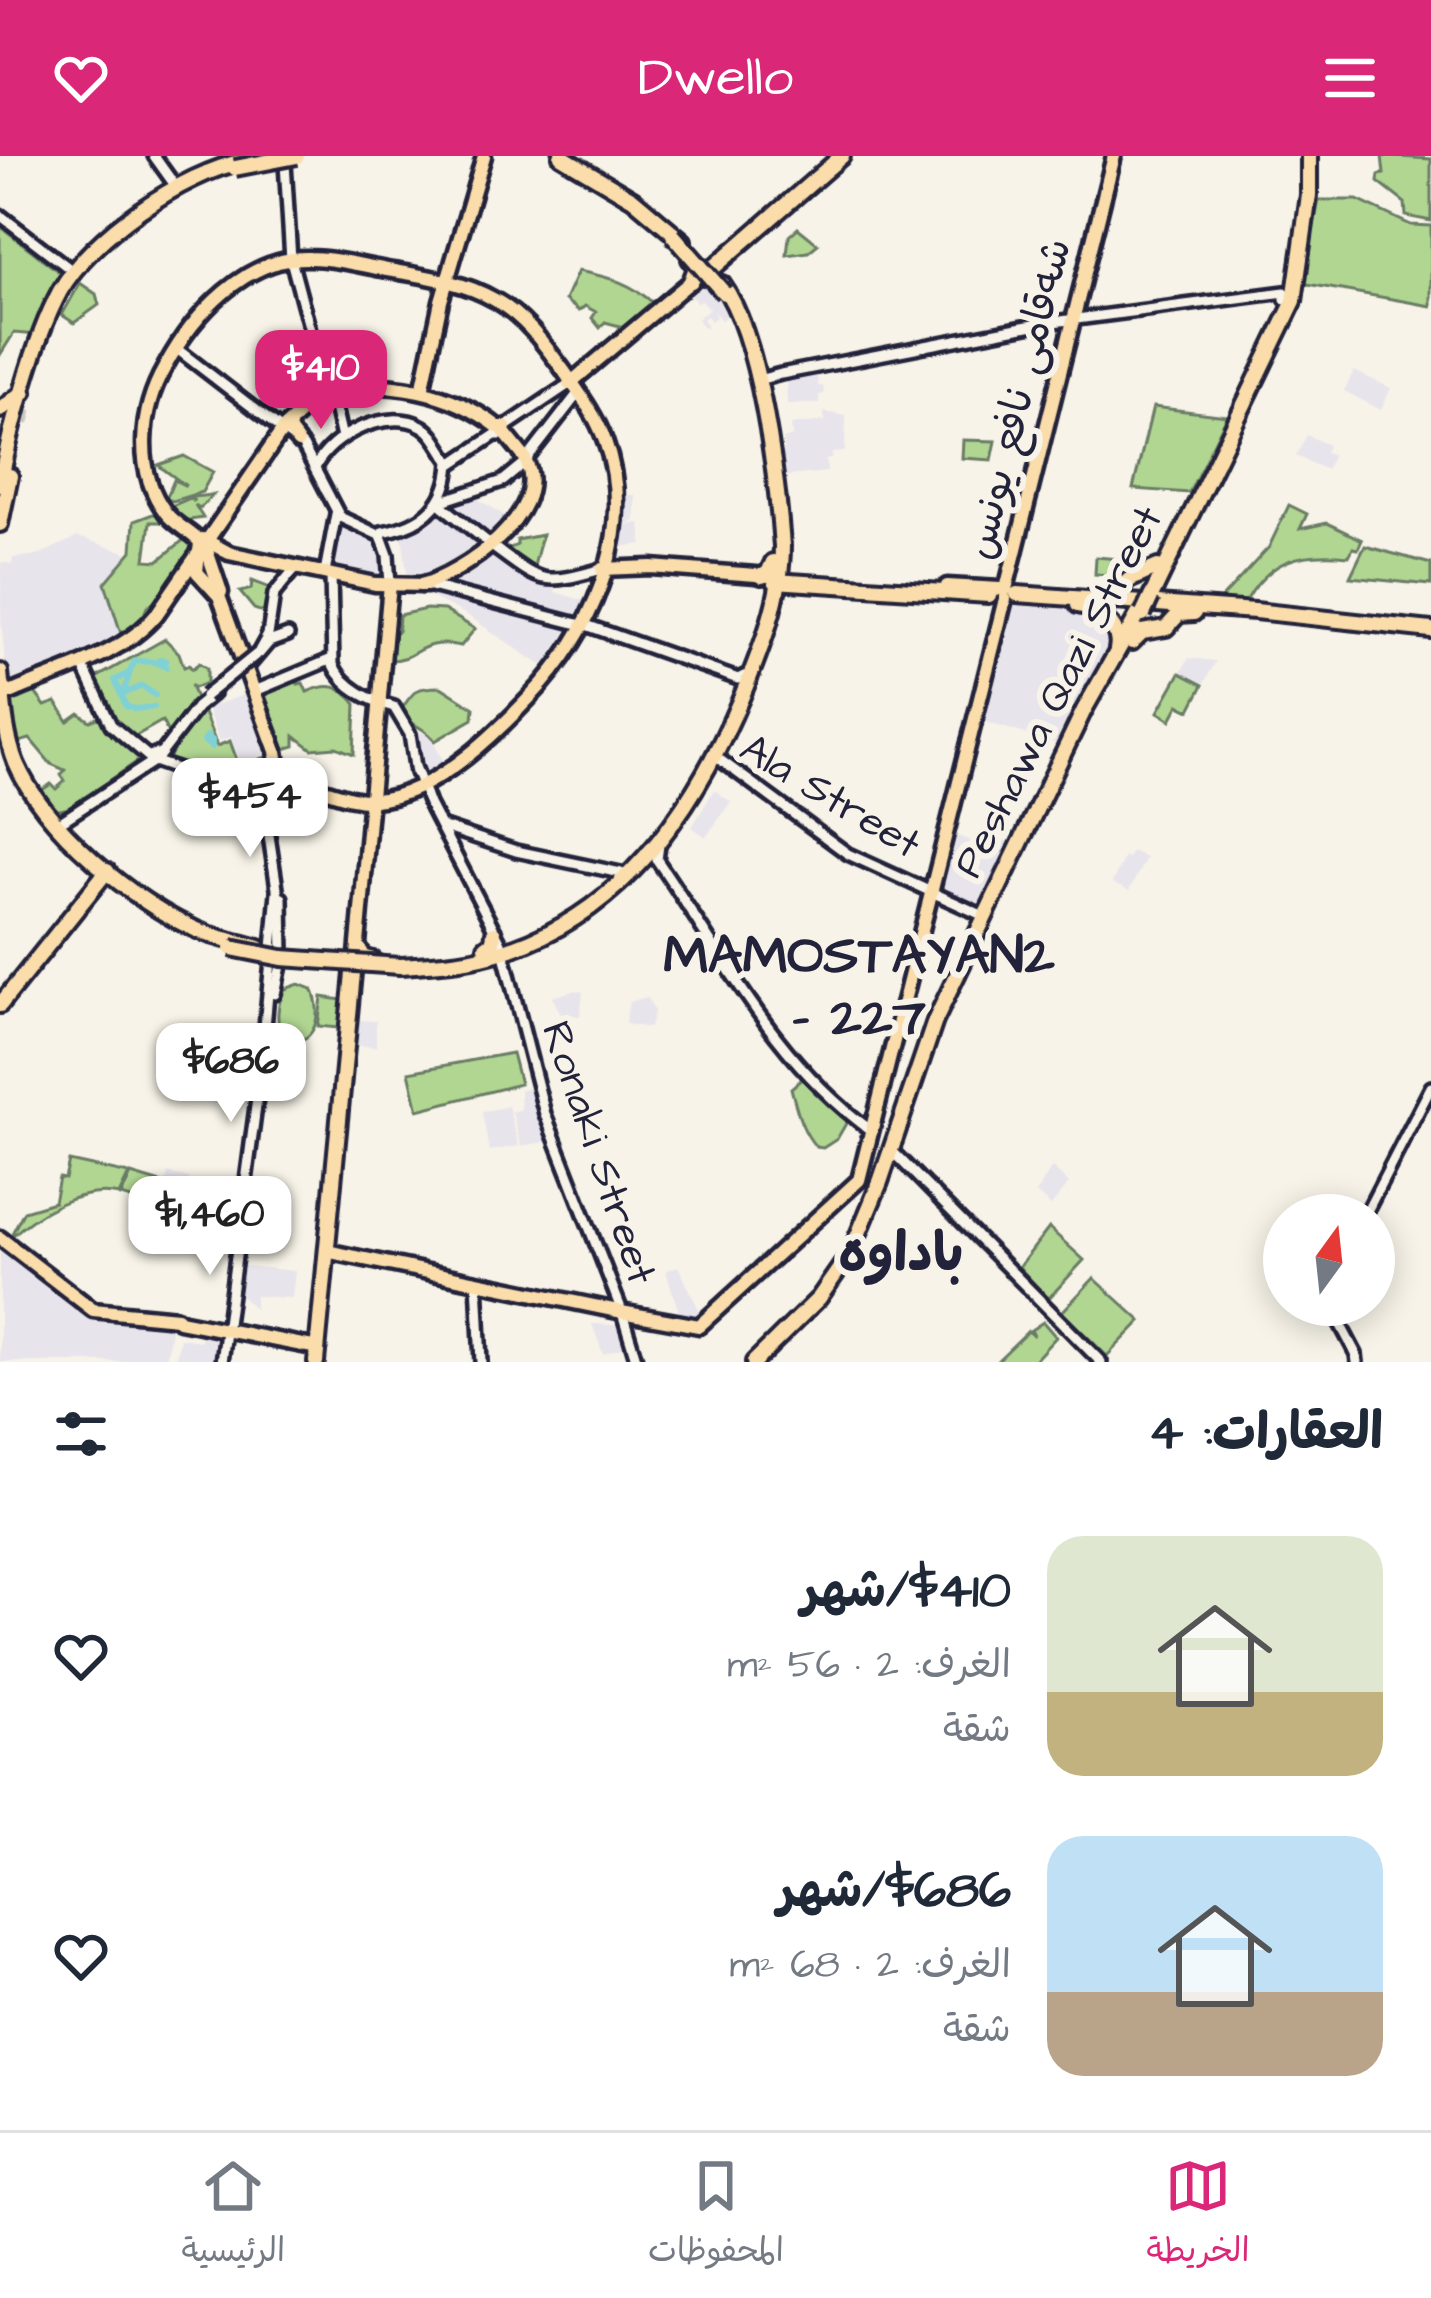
<!DOCTYPE html>
<html lang="ar">
<meta charset="utf-8">
<style>
:root{--surface:#fff;--page:#f6f6f7;--text:#1f2937;--muted:#747a83;--line:#e0e1e3;--accent:#db2777}
body{margin:0;font-family:"Architects Daughter","Playpen Sans Arabic",sans-serif;background:var(--page);color:var(--text);direction:rtl;height:100vh;display:flex;flex-direction:column;font-size:45px;white-space:nowrap}
*{box-sizing:border-box;margin:0}
p{font-size:39px;color:var(--muted)}
.icon{flex:none;width:66px;height:66px;fill:none;stroke:currentColor;stroke-width:2;stroke-linecap:round;stroke-linejoin:round}
.map{position:relative;height:1206px;overflow:hidden;direction:ltr}
.drawer{display:flex;flex-direction:column;background:var(--surface);flex:1}
.drawer>*{flex:none}
.needle{width:78px;rotate:15deg}
.controls{position:absolute;left:1263px;top:1038px;display:grid;gap:24px}
.controls a{display:grid;place-items:center;width:132px;height:132px;border-radius:50%;background:var(--surface);box-shadow:0 6px 30px #0003;font-size:60px}
.price{position:absolute;translate:-50% -102px;padding:0 27px;border-radius:24px;background:#fff;color:#222;font-size:39px;line-height:78px;filter:drop-shadow(0 3px 6px #0008)}
.price::after{content:'';position:absolute;left:50%;top:72px;width:36px;height:27px;margin-left:-18px;background:inherit;clip-path:polygon(0 0,100% 0,50% 100%)}
.price.active{background:var(--accent);color:#fff}
ul{padding:0;list-style:none}
li{display:flex;align-items:center;gap:36px;height:300px;padding:0 48px}
li span{display:grid;place-items:center;flex:none;width:336px;height:240px;border-radius:36px;color:#555}
li>.icon{margin-inline-start:auto}
span .icon{width:144px;height:144px;fill:#fffc;stroke-width:1}
li b{font-size:51px}
h2{display:flex;justify-content:space-between;align-items:center;height:144px;padding:0 48px;font-size:51px}
header{display:flex;justify-content:space-between;align-items:center;height:156px;padding:0 48px;background:var(--accent);color:#fff;font-size:54px;font-weight:600}
.dock{display:flex;justify-content:space-around;align-items:center;height:168px;border-top:3px solid var(--line);background:var(--surface);font-size:33px;color:var(--muted)}
.dock a{display:grid;justify-items:center;gap:6px}
.dock .active{color:var(--accent)}
.map>svg:first-child{display:block}
.built{fill:#e8e4eb}
.green{fill:#b1d692;stroke:#6a7c66;stroke-width:3}
.lines{fill:none;stroke-linecap:round;stroke-linejoin:round}
.canal{stroke:#80d1d6;stroke-width:6}
.highway-tunnel{stroke:#ccc9c5;stroke-width:14;stroke-dasharray:14 7;stroke-linecap:butt}
.secondary-casing{stroke:#22223b;stroke-width:18}
.primary-casing{stroke:#22223b;stroke-width:21}
.highway-casing{stroke:#22223b;stroke-width:22}
.secondary{stroke:#f7f3e8;stroke-width:9}
.primary{stroke:#faddab;stroke-width:12}
.highway{stroke:#faddab;stroke-width:14}
.secondary-bridge-casing{stroke:#22223b;stroke-width:18;stroke-linecap:butt}
.highway-bridge-casing{stroke:#22223b;stroke-width:22;stroke-linecap:butt}
.secondary-bridge{stroke:#f7f3e8;stroke-width:9}
.highway-bridge{stroke:#faddab;stroke-width:14}
.labels{text-anchor:middle;dominant-baseline:central;stroke-width:12;stroke-linejoin:round;paint-order:stroke}
.street-label{font-size:42px;fill:#22223b;stroke:#f7f3e8}
.district-label{font-size:54px;font-weight:bold;fill:#22223b;stroke:#f7f3e8}
</style>
<header><svg class="icon" aria-label="menu" viewBox="0 0 24 24"><path d="M4 6h16M4 12h16M4 18h16"/></svg>Dwello<svg class="icon" aria-label="heart" viewBox="0 0 24 24"><path d="M12 20l-8-8c-3-5 5-10 8-4 3-6 11-1 8 4z"/></svg></header>
<div class="map">
<svg width="1431" height="1206" viewBox="0 0 1431 1206">
<rect width="100%" height="100%" fill="#f7f3e8"/>
<filter id="ink" filterUnits="userSpaceOnUse"><feTurbulence type="fractalNoise" baseFrequency=".00833" numOctaves="2"/><feDisplacementMap in="SourceGraphic" scale="24" xChannelSelector="R" yChannelSelector="G"/><feConvolveMatrix kernelMatrix="1 2 1 2 8 2 1 2 1" color-interpolation-filters="sRGB"/></filter>
<g filter="url(#ink)">
<g class="built">
<polygon points="704,126 729,158 721,164 713,155 716,161 711,165 707,160 703,163 707,170 704,172 697,163 709,153 702,144 697,147 689,137"/>
<polygon points="817,214 818,230 823,230 824,238 819,239 819,248 787,248 786,220"/>
<polygon points="1354,215 1391,232 1381,254 1344,235"/>
<polygon points="824,256 846,260 845,296 832,297 832,302 826,304 827,316 779,321 775,297 784,296 783,283 792,280 791,269 825,265"/>
<polygon points="1307,279 1328,289 1325,296 1333,299 1326,314 1296,300"/>
<polygon points="466,336 506,360 490,386 533,418 557,427 555,436 592,447 554,509 539,508 467,459 433,442 427,434 409,432 401,372"/>
<polygon points="616,339 635,339 635,365 621,370 640,367 642,388 612,392"/>
<polygon points="339,363 375,377 387,399 385,428 329,412"/>
<polygon points="78,381 128,397 105,427 123,484 12,534 7,531 1,462 1,406 12,408 13,402 38,399"/>
<polygon points="1005,446 1086,453 1112,475 1114,497 1062,589 976,563"/>
<polygon points="1189,502 1216,505 1203,529 1180,517"/>
<polygon points="252,536 273,595 240,607 231,581 219,585 207,552"/>
<polygon points="414,574 430,579 445,609 422,622"/>
<polygon points="714,634 731,646 706,681 692,671"/>
<polygon points="948,677 987,690 991,680 1012,687 978,756 935,735"/>
<polygon points="1132,695 1146,702 1129,735 1112,727 1124,701 1128,702"/>
<polygon points="576,834 583,836 580,860 561,858 552,841"/>
<polygon points="647,841 654,855 650,872 625,868 629,846"/>
<polygon points="356,864 376,865 376,891 354,889"/>
<polygon points="531,931 551,985 521,990 512,956 521,953 520,934"/>
<polygon points="508,950 519,990 489,995 482,956"/>
<polygon points="1052,1011 1069,1028 1051,1050 1036,1037"/>
<polygon points="168,1017 189,1022 183,1045 190,1047 180,1076 156,1070"/>
<polygon points="0,1090 89,1156 172,1168 166,1206 0,1206"/>
<polygon points="238,1109 295,1115 292,1142 255,1140 255,1153 236,1136 242,1121"/>
<polygon points="678,1110 702,1160 697,1164 681,1163 666,1115"/>
<polygon points="592,1168 616,1169 624,1191 603,1198"/>
<polygon points="203,1173 223,1177 221,1206 175,1206 180,1182 201,1185"/>
</g>
<g class="green">
<polygon points="1382,0 1431,3 1431,65 1406,60 1405,47 1378,26 1379,19 1384,18"/>
<polygon points="1319,44 1357,44 1411,69 1431,70 1431,150 1302,127 1309,74 1313,74"/>
<polygon points="0,70 62,118 38,179 14,177 0,199"/>
<polygon points="798,72 818,88 808,96 787,99 789,80"/>
<path d="M578,115C609,121 633,127 656,150L620,181L617,177L620,170L605,166L600,172L592,162L596,156L585,150L579,155L565,144Z"/>
<polygon points="80,127 96,138 99,149 74,167 62,159"/>
<polygon points="1153,251 1227,260 1189,337 1133,333"/>
<polygon points="963,284 996,285 992,304 962,302"/>
<polygon points="184,300 213,316 202,336 173,345 166,343 174,324 186,330 158,309"/>
<polygon points="213,339 200,352 195,349 203,362 183,365 169,351 190,342 194,346 192,341"/>
<path d="M1289,349L1307,358L1300,373L1327,367L1362,384L1358,393L1353,392L1349,400C1300,395 1268,403 1244,449L1218,446L1269,391Z"/>
<polygon points="161,355 166,366 150,366 145,404 158,405 187,381 192,384 193,397 164,441 147,451 137,475 123,484 105,427 132,395 134,365"/>
<polygon points="542,379 532,418 513,403 508,393 517,389 517,384"/>
<polygon points="1365,390 1431,408 1431,429 1350,421"/>
<polygon points="1096,401 1132,404 1126,420 1095,418"/>
<polygon points="252,425 270,432 268,458 254,453 240,436 251,433"/>
<path d="M426,453L444,454L475,473L461,490C415,481 421,505 387,504L389,478L398,475L399,459Z"/>
<polygon points="165,483 179,497 184,511 189,509 192,513 199,507 207,512 207,527 194,532 191,529 196,543 169,579 162,565 132,582 114,562 96,522"/>
<polygon points="1180,517 1203,529 1190,554 1179,549 1171,564 1158,556"/>
<path d="M293,521L298,528L303,527L307,536C330,526 340,529 356,548L354,598L336,591L312,593L295,580V590L285,593L279,590L260,535Z"/>
<path d="M441,531L474,552L473,563L435,585C426,571 412,572 401,554C414,535 414,531 441,531Z"/>
<polygon points="34,535 45,550 56,546 68,565 79,557 90,565 105,559 140,597 138,605 70,652 54,655 39,636 51,628 56,633 65,625 61,619 65,614 51,608 30,583 15,587 8,548 11,543"/>
<path d="M202,552L217,590L230,585L239,610L272,599L274,606L263,615C233,614 195,620 170,602L173,591Z"/>
<polygon points="241,623 272,629 272,642 264,665 259,665"/>
<path d="M299,828L312,833C324,856 315,897 283,880C275,867 277,847 285,833Z"/>
<polygon points="322,841 342,844 339,872 318,870"/>
<polygon points="512,897 520,928 418,954 409,916"/>
<path d="M804,921L848,964L837,983L823,992L816,991C800,972 797,954 791,932Z"/>
<path d="M69,1005L129,1018L119,1039C80,1030 35,1058 9,1083L24,1055L54,1046L59,1022L65,1023Z"/>
<polygon points="131,1018 161,1027 155,1050 121,1040"/>
<polygon points="1049,1072 1084,1104 1048,1143 1019,1111"/>
<polygon points="1094,1122 1141,1165 1107,1200 1062,1156"/>
<polygon points="1043,1166 1056,1181 1033,1206 996,1206 1028,1175 1034,1180 1031,1174"/>
</g>
<g class="lines">
<g class="canal">
<polyline points="166,511 158,507 161,503 166,505"/>
<polyline points="130,516 123,538 142,530 155,539"/>
<polyline points="154,551 134,553 126,550 115,524 129,517 135,505 158,506"/>
<polygon points="207,580 212,584 212,591 204,585"/>
</g>
<polyline class="highway-tunnel" points="22,267 26,252"/>
<defs>
<g id="secondary">
<polyline points="154,0 174,28 182,30"/>
<polyline points="285,7 291,104 314,189 331,231"/>
<polyline points="0,59 74,116"/>
<path d="M177,193L303,290L340,361L381,380L382,376C425,369 448,347 450,306"/>
<polyline points="759,230 762,223 781,218 1038,168 1285,136 1285,143"/>
<polyline points="332,238 342,282"/>
<polyline points="505,271 569,228"/>
<polyline points="528,302 579,236"/>
<polyline points="450,309 495,279 507,279"/>
<path d="M315,312C330,279 388,251 422,270C437,279 441,296 452,307"/>
<polyline points="442,345 503,325 525,307"/>
<polyline points="440,348 490,388"/>
<polyline points="381,380 388,399 390,428"/>
<path d="M489,388C541,426 539,431 602,413"/>
<polyline points="325,416 336,358"/>
<path d="M331,419L333,509C344,532 371,545 394,551L410,578L416,617"/>
<polyline points="427,429 582,469"/>
<polyline points="586,469 738,523 744,520"/>
<polyline points="258,497 268,479 274,438 296,411"/>
<polyline points="82,508 111,569 151,603"/>
<polyline points="247,512 269,486 288,479"/>
<polyline points="255,535 332,503"/>
<polyline points="716,595 719,603 848,698 984,760"/>
<polyline points="153,605 152,599 156,598 157,603 197,551 213,538"/>
<polyline points="416,613 429,648 501,787 545,958 620,1150 637,1206"/>
<polyline points="59,667 154,605 194,619 282,624"/>
<polyline points="441,670 516,695 621,717"/>
<path d="M659,689L657,704C722,798 774,904 869,973"/>
<polyline points="278,739 268,673 280,621"/>
<polyline points="275,838 283,800 282,742"/>
<polyline points="894,997 1101,1206"/>
<polyline points="1365,1059 1431,931"/>
<polyline points="477,1126 481,1206"/>
<polyline points="1330,1149 1356,1198 1357,1206"/>
<polyline points="222,1206 262,905 277,736"/>
</g>
<g id="primary">
<polyline points="569,228 696,121"/>
<path d="M331,231C391,226 449,233 498,271H505L504,276L525,302"/>
<polyline points="422,235 441,145 484,0"/>
<polyline points="291,266 289,274 298,286"/>
<polyline points="203,383 221,436"/>
<polyline points="207,385 229,397 375,428 427,429"/>
<polyline points="602,413 651,411 769,420"/>
<path d="M421,429C463,418 549,357 527,308"/>
<polyline points="947,430 1000,433"/>
<polyline points="1006,433 1114,0"/>
<path d="M2,530L10,537C57,516 123,499 156,459L284,272L329,231"/>
<polyline points="260,618 275,613 276,602"/>
<path d="M280,621L276,595L219,440L197,416L200,386C190,375 175,369 166,357C134,315 140,254 165,211C193,159 246,100 310,102C334,102 359,109 382,113C420,120 461,124 495,144C525,161 544,188 564,215C579,237 596,259 605,285C636,369 597,465 542,528C503,571 436,640 374,644C345,646 314,626 285,625"/>
<polyline points="357,799 390,428"/>
<polyline points="0,1082 93,1154 177,1162"/>
<polyline points="331,1096 618,1155"/>
<polyline points="621,1156 699,1170 859,1024 1005,443"/>
<polyline points="179,1165 318,1192"/>
</g>
<g id="highway">
<polyline points="561,0 633,43 683,85"/>
<polyline points="690,103 696,112 691,125"/>
<polyline points="704,120 842,0"/>
<polyline points="0,254 24,236"/>
<path d="M0,328C11,272 33,185 60,135C91,80 183,17 244,5"/>
<polyline points="0,368 10,320"/>
<polyline points="762,420 768,417 773,406"/>
<polyline points="775,425 989,439"/>
<polyline points="1017,438 1255,455 1431,474"/>
<polyline points="1100,439 1115,437 1129,424 1158,411"/>
<polyline points="1151,441 1294,145 1309,39 1309,0"/>
<path d="M1078,449C1100,452 1122,472 1117,494"/>
<polyline points="1132,486 1142,476 1166,472 1179,458 1194,457"/>
<path d="M0,516C3,546 5,580 16,607C43,671 134,747 197,774C216,782 239,786 259,792"/>
<polyline points="360,794 363,801 373,804"/>
<polyline points="492,797 492,791 486,791 493,786 494,777"/>
<path d="M400,810C430,808 461,807 490,799C618,766 694,655 742,540C761,494 782,440 782,390C777,323 760,180 722,128"/>
<polyline points="0,849 107,715"/>
<polyline points="316,1206 353,817"/>
<polyline points="754,1206 819,1142 851,1096 880,1026 935,865 1084,554 1139,457"/>
</g>
</defs>
<use href="#secondary" class="secondary-casing"/>
<use href="#primary" class="primary-casing"/>
<use href="#highway" class="highway-casing"/>
<use href="#secondary" class="secondary"/>
<use href="#primary" class="primary"/>
<use href="#highway" class="highway"/>
<defs>
<polyline id="secondary-bridge" points="205,540 258,497"/>
<g id="highway-bridge">
<polyline points="235,12 297,0"/>
<polyline points="673,79 724,137"/>
<polyline points="1143,458 1151,441"/>
<polyline points="231,792 282,802 400,810"/>
</g>
</defs>
<use href="#secondary-bridge" class="secondary-bridge-casing"/>
<use href="#highway-bridge" class="highway-bridge-casing"/>
<use href="#secondary-bridge" class="secondary-bridge"/>
<use href="#highway-bridge" class="highway-bridge"/>
</g>
</g>
<g class="labels">
<g class="street-label">
<text transform="translate(1019 243) rotate(-76)">شەقامی نافع یونس</text>
<text transform="translate(1059 536) rotate(-63)">Peshawa Qazi Street</text>
<text transform="translate(830 641) rotate(31)">Ala Street</text>
<text transform="translate(598 997) rotate(71)">Ronaki Street</text>
</g>
<g class="district-label">
<text x="859" y="800">MAMOSTAYAN2<tspan x="859" dy="62">- 227</tspan></text>
<text x="901" y="1098">باداوە</text>
</g>
</g>
</svg>
<div class="controls">
<a><svg class="needle" viewBox="-14 -14 28 28"><path d="M0-13l5 13h-10z" fill="#e53935"/><path d="M0 13l5-13h-10z" fill="#747a83"/></svg></a>
</div>
<b class="price active" style="left:321px;top:276px">$410</b>
<b class="price" style="left:250px;top:704px">$454</b>
<b class="price" style="left:231px;top:969px">$686</b>
<b class="price" style="left:210px;top:1122px">$1,460</b>
</div>
<section class="drawer">
<h2>العقارات: 4<svg class="icon" aria-label="filters" viewBox="0 0 24 24"><path d="M4 7h16M4 17h16"/><circle cx="9" cy="7" r="2"/><circle cx="15" cy="17" r="2"/></svg></h2>
<ul>
<li><span style="background:linear-gradient(#dfe7d0 65%,#c2b280 0)"><svg class="icon" aria-label="home" viewBox="0 0 24 24"><path d="M3 11l9-7 9 7M6 9v11h12V9"/></svg></span><div><b>$410/شهر</b><p>الغرف: 2 · 56 m²</p><p>شقة</p></div><svg class="icon" aria-label="heart" viewBox="0 0 24 24"><path d="M12 20l-8-8c-3-5 5-10 8-4 3-6 11-1 8 4z"/></svg></li>
<li><span style="background:linear-gradient(#bfe0f5 65%,#b9a48a 0)"><svg class="icon" aria-label="home" viewBox="0 0 24 24"><path d="M3 11l9-7 9 7M6 9v11h12V9"/></svg></span><div><b>$686/شهر</b><p>الغرف: 2 · 68 m²</p><p>شقة</p></div><svg class="icon" aria-label="heart" viewBox="0 0 24 24"><path d="M12 20l-8-8c-3-5 5-10 8-4 3-6 11-1 8 4z"/></svg></li>
</ul>
</section>
<nav class="dock">
<a class="active"><svg class="icon" aria-label="map" viewBox="0 0 24 24"><path d="M3 6l6-2 6 2 6-2v14l-6 2-6-2-6 2zM9 4v14M15 6v14"/></svg>الخريطة</a>
<a><svg class="icon" aria-label="saved" viewBox="0 0 24 24"><path d="M7 4h10v16l-5-4-5 4z"/></svg>المحفوظات</a>
<a><svg class="icon" aria-label="home" viewBox="0 0 24 24"><path d="M3 11l9-7 9 7M6 9v11h12V9"/></svg>الرئيسية</a>
</nav>
